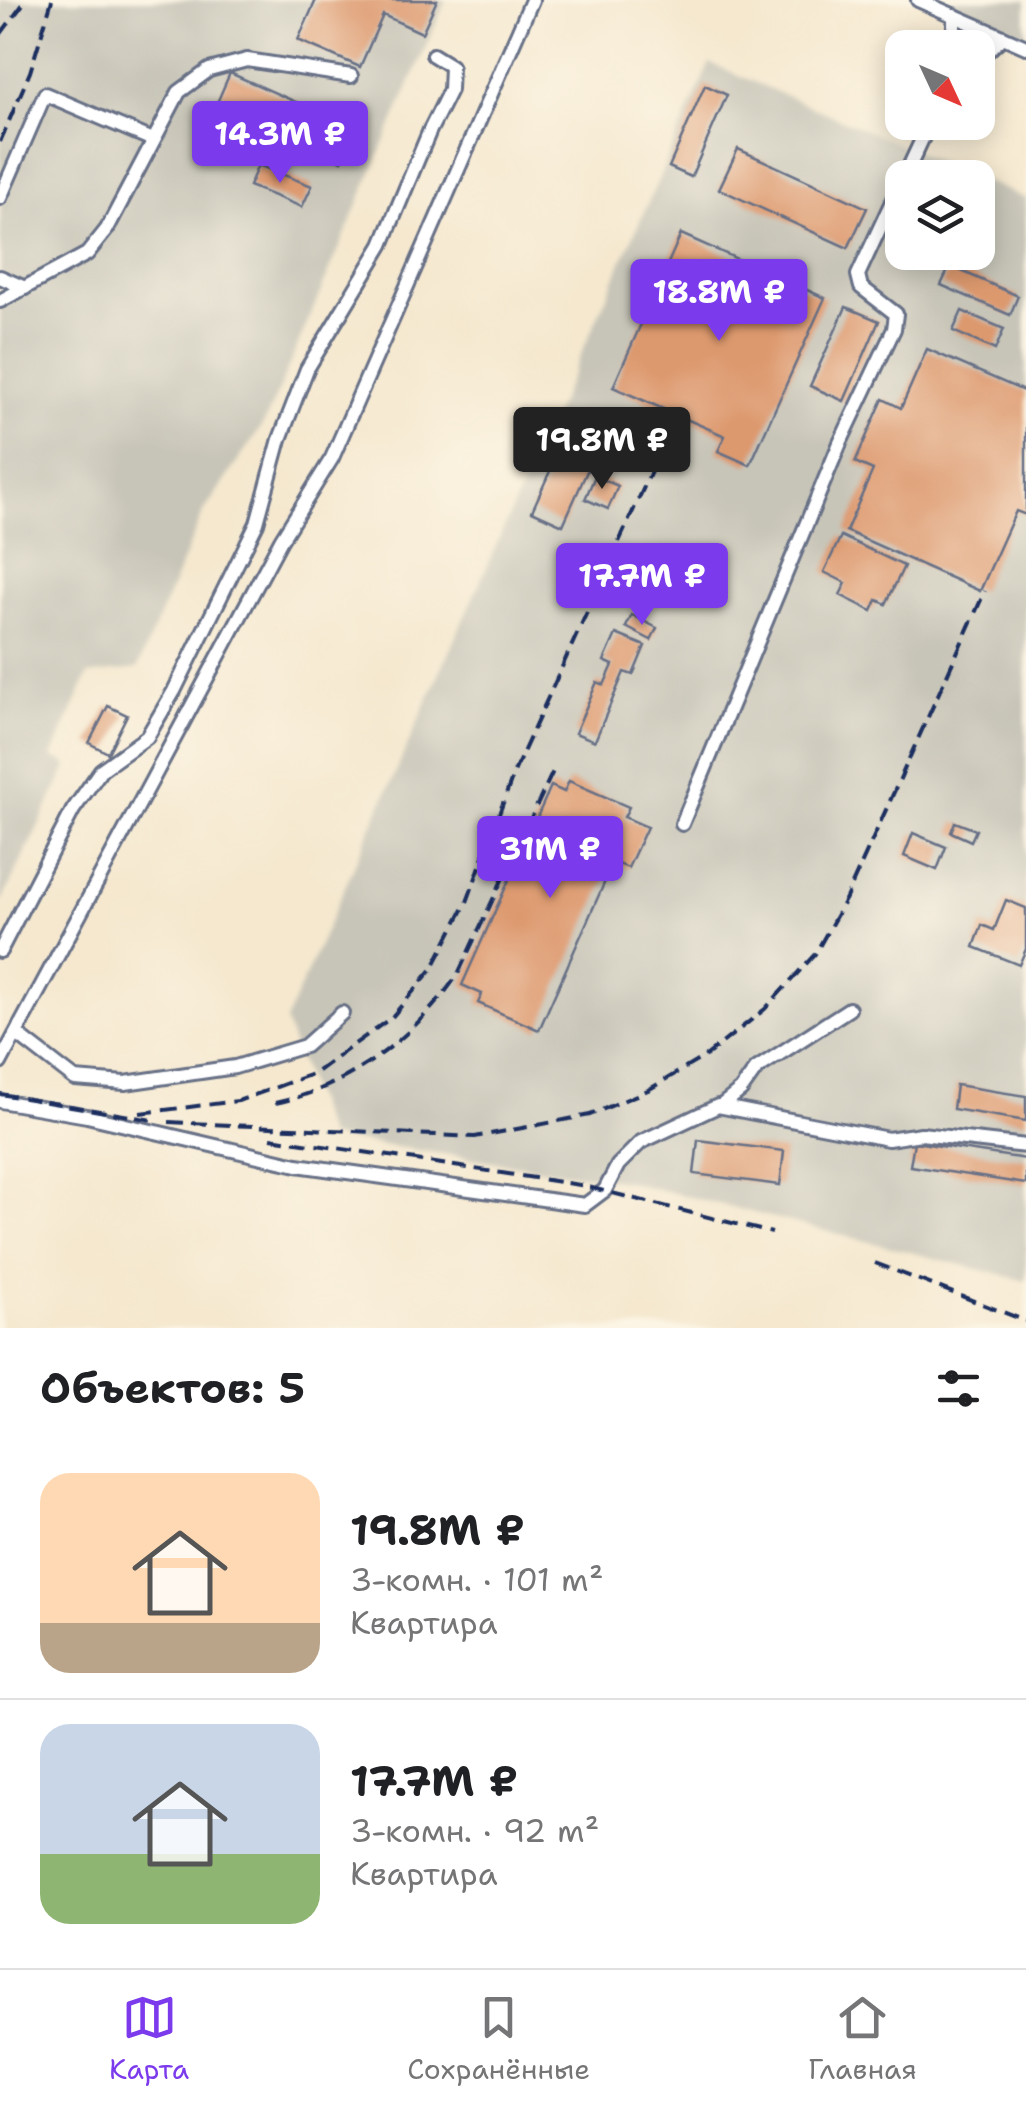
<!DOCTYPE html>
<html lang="ru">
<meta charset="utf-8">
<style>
:root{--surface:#fff;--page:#f6f6f6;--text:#202124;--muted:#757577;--line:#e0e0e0;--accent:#7c3aed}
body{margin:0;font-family:"Shantell Sans",sans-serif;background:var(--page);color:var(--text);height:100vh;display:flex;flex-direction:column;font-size:38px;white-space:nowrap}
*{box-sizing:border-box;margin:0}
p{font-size:32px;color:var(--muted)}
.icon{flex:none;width:55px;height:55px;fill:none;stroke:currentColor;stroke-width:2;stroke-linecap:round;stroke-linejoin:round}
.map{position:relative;height:1328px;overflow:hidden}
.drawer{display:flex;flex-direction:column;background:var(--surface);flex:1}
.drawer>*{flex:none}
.needle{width:65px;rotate:134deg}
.controls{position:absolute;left:885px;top:30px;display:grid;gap:20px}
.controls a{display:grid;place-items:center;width:110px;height:110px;border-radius:20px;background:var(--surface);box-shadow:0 5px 25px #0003;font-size:50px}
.price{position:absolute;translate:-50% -85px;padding:0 22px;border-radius:10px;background:var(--accent);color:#fff;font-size:32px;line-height:65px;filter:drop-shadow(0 2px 5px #0008)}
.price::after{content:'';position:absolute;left:50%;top:60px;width:30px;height:22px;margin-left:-15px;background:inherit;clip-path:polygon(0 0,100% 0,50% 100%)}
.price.on{background:#222;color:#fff}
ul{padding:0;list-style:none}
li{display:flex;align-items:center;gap:30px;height:250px;padding:0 40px}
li+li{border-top:2px solid var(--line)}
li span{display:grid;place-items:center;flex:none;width:280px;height:200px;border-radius:30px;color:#555}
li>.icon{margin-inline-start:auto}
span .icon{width:120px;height:120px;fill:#fffc;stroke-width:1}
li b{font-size:42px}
h2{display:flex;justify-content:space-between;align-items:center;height:120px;padding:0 40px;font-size:42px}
.tab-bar{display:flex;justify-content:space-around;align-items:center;height:140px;border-top:2px solid var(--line);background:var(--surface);font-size:28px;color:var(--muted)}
.tab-bar a{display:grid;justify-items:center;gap:5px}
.tab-bar .on{color:var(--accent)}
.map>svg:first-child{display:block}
.industrial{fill:#c7c5b8}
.building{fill:#dd996e}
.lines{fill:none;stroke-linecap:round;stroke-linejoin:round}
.minor-casing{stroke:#677086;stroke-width:18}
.minor{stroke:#fff;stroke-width:12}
.rail{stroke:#1b2f5e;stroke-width:4;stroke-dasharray:15 8;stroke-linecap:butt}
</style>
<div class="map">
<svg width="1026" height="1328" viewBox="0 0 1026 1328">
<rect width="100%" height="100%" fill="#fcf5e5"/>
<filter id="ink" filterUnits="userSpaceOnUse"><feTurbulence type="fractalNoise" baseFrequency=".01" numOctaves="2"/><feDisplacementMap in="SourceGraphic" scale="20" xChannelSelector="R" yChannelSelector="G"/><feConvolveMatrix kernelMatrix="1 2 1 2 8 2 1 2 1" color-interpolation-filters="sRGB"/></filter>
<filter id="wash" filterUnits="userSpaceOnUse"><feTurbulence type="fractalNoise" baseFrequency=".0048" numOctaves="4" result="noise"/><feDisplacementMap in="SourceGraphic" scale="40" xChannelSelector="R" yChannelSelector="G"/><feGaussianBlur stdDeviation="2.25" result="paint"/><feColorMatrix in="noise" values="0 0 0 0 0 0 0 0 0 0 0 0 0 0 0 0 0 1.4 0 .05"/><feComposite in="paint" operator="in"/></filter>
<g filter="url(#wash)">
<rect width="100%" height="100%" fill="#f5e8cf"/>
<g class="industrial">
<polygon points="0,0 446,0 265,421 203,513 137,669 88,675 52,757 68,765 0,905"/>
<polygon points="927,0 1026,0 1026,42"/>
<polygon points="710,63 977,178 902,178 902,252 978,252 978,178 1026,199 1026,1281 626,1181 328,1137 285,1022"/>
</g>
<g id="blocks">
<g class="building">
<polygon points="316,0 437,0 422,33 383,15 360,67 298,40"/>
<polygon points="230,73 357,129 342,161 216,105"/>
<polygon points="705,85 727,95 691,177 669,167"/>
<polygon points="738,149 867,208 848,248 719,189"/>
<polygon points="258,165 312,186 302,207 249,186"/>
<polygon points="681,234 825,298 750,465 718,451 725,436 613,387"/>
<polygon points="950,266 1018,296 1010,315 941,285"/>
<polygon points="846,307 879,321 844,401 810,386"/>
<polygon points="962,311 1004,329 995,350 953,331"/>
<polygon points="927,349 1026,392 1026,515 1016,511 980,591 846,531 873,470 855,462 883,399 901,408"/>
<polygon points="573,420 604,433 563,525 532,511"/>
<polygon points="595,476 618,486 608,509 585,499"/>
<polygon points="841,536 904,566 886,604 877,600 872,611 840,595 846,583 824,572"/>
<polygon points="632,615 657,628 651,640 626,627"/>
<polygon points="616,634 645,646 633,675 624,672 595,741 575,733 597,682 604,685 613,665 604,661"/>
<polygon points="108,706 127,715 108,753 89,743"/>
<polygon points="569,781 629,807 624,817 647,827 628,868 606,859 603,866 610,870 539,1030 478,1003 482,994 462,985 551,786 564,792"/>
<polygon points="955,822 976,830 971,841 951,832"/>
<polygon points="913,833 946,847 937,870 904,856"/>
<polygon points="1006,900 1026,908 1026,949 1019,965 974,947 982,925 994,930"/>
<polygon points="956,1085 1026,1096 1026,1121 953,1109"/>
<polygon points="698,1140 784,1151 780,1185 694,1174"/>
<polygon points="914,1142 1026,1159 1026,1184 910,1166"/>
</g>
</g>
</g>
<g filter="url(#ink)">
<use href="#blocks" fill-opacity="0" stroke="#677086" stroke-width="2.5"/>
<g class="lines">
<defs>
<g id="minor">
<polyline points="918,0 1026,47"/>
<polyline points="954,15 954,48"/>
<polyline points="978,60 1003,37"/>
<polyline points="904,178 930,122"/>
<polyline points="0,198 45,94 153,140"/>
<polyline points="0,277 25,288"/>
<polyline points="0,301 87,254 107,229 179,92 209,70 247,60 351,76"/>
<polyline points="682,824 840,443 894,329 896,314 861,287 858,275 902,180"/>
<polyline points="0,951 73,810 101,770 147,737 174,691 257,523 280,439 307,369 382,245 430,130 450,90 451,66 433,55"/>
<polyline points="18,1035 75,1079 125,1083 235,1067 305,1046 342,1013"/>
<polyline points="0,1063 281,540 332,458 532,0"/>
<polyline points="0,1101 87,1116 297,1165 585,1205 605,1190 618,1165 641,1142 718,1106 888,1139 921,1134 1026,1146"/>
<polyline points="721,1106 741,1090 756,1069 849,1009"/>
</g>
</defs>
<use href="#minor" class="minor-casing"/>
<use href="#minor" class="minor"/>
<g class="rail">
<polyline points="0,35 26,0"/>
<polyline points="0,142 30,72 52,0"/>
<polyline points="0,1094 153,1120"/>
<path d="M275,1103C349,1088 417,1035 458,974L554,769"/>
<polyline points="140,1113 238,1101 315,1073 392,1017 432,969 467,902 515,770 675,419"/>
<polyline points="169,1122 475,1137 590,1115 648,1090 707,1055 765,1009 815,954 846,898 985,591"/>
<polyline points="271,1138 580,1185 772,1233"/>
<polyline points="875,1263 1026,1321"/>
</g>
</g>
</g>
</svg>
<div class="controls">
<a><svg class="needle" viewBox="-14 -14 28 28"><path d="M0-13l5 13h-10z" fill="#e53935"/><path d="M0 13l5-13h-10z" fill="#757577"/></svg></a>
<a><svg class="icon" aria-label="layers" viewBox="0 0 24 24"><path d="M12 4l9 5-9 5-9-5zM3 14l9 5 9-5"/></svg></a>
</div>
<b class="price" style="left:280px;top:186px">14.3M ₽</b>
<b class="price" style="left:719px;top:344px">18.8M ₽</b>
<b class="price on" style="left:602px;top:492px">19.8M ₽</b>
<b class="price" style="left:642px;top:628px">17.7M ₽</b>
<b class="price" style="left:550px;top:901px">31M ₽</b>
</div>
<section class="drawer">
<h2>Объектов: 5<svg class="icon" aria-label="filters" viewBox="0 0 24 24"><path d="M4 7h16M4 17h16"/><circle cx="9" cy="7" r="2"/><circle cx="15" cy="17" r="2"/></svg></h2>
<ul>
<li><span style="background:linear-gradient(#ffd9b3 75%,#b9a48a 0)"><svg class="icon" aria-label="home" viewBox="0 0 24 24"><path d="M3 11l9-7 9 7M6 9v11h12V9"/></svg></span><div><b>19.8M ₽</b><p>3-комн. · 101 m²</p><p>Квартира</p></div></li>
<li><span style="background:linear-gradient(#c9d6e8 65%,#8fb573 0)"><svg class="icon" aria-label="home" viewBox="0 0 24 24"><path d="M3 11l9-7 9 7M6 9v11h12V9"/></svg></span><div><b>17.7M ₽</b><p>3-комн. · 92 m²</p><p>Квартира</p></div></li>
</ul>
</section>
<nav class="tab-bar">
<a class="on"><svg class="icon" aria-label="map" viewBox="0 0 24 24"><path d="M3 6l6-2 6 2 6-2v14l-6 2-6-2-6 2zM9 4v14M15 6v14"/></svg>Карта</a>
<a><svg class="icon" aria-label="saved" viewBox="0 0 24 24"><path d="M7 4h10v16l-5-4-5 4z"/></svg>Сохранённые</a>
<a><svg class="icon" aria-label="home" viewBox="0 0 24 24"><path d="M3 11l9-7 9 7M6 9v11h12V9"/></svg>Главная</a>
</nav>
